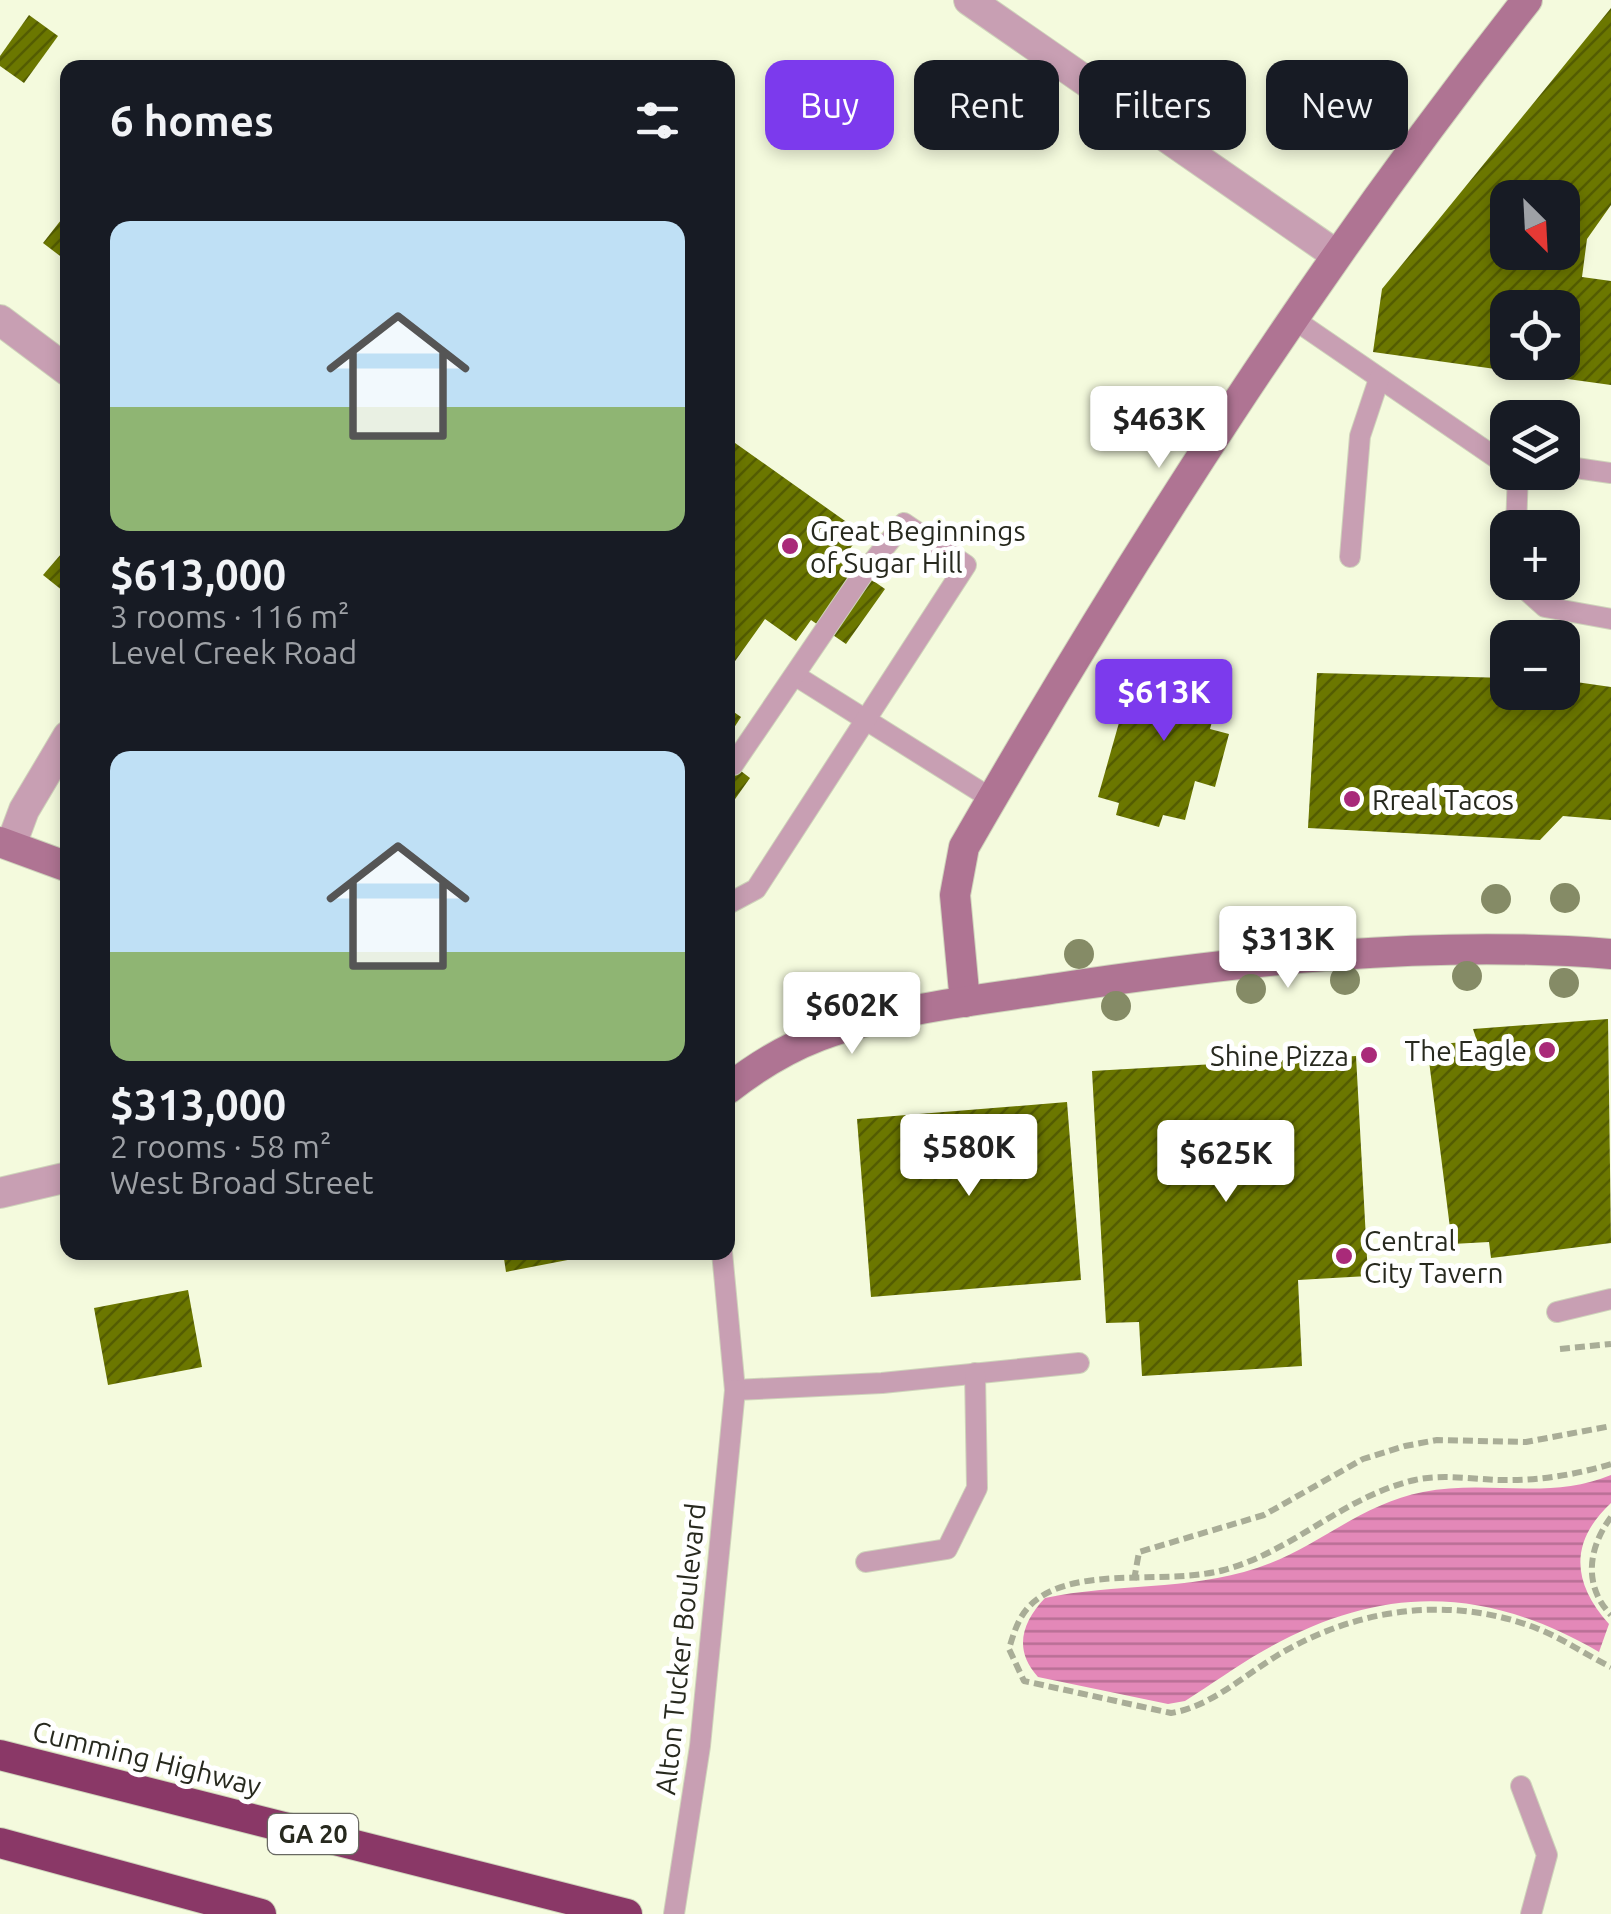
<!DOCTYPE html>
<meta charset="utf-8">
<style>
:root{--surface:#171b24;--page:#20242c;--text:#f1f3f6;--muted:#9ea1a6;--accent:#7c3aed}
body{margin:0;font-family:Ubuntu,sans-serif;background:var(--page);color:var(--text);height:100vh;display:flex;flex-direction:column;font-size:38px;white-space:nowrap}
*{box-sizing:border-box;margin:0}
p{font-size:32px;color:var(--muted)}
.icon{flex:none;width:55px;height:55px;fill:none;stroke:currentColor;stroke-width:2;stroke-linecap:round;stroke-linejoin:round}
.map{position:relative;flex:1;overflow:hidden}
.drawer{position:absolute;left:60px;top:60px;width:675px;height:1200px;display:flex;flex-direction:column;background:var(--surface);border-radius:20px;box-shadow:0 5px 15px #0003}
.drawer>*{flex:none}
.hud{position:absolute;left:765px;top:60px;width:695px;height:90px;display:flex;gap:20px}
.needle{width:65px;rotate:156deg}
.fabs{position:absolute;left:1490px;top:180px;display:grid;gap:20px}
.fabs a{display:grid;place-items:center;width:90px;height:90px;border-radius:20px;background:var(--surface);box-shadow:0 5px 15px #0003;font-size:50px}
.price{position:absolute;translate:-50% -85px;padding:0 22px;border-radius:10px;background:#fff;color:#222;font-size:32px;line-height:65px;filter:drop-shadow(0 2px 5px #0008)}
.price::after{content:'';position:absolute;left:50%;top:60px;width:30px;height:22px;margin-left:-15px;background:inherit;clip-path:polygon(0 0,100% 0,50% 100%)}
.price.selected{background:var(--accent);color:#fff}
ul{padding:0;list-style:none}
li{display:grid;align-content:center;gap:20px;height:530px;padding:0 50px}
li span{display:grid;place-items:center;height:310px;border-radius:20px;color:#555}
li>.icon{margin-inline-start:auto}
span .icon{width:180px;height:180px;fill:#fffc;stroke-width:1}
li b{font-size:42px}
h2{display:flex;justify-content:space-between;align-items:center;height:120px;padding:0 50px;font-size:42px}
.tag{padding:0 35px;border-radius:20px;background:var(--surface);box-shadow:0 5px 15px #0003;font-size:35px;line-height:90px}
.tag.selected{background:var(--accent);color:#fff}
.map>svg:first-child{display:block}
.water{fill:url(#water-rules)}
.building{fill:url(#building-hatch);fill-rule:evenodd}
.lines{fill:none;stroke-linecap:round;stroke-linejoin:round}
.lane-casing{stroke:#cfd4bb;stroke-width:22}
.street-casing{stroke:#cfd4bb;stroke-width:32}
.secondary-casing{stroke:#cfd4bb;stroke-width:32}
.highway-casing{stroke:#cfd4bb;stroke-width:32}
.path{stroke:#a9ad97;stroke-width:6;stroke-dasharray:10 5;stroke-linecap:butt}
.lane{stroke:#c89fb3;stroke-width:20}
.street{stroke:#c89fb3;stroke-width:30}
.secondary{stroke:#af7493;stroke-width:30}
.highway{stroke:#8a3867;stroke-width:30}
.tree{fill:#858b66}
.poi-dot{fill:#a92a79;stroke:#fff;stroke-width:4}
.labels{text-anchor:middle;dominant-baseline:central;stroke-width:10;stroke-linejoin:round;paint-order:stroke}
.shield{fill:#fff;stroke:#686962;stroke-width:2.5}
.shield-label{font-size:25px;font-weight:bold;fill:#27291e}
.poi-label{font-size:28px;fill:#27291e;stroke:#fff;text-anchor:start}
.street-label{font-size:28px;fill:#27291e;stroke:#fff}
</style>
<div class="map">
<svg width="1611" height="1914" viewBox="0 0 1611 1914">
<defs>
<pattern id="water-rules" width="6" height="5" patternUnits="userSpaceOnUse" patternTransform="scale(2.5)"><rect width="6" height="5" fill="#e388b8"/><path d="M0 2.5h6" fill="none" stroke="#b86f95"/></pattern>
<pattern id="building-hatch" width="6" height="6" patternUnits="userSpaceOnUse" patternTransform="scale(2.5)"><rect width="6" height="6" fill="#6b7700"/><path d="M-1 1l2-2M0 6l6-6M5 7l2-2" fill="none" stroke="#535c02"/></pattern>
</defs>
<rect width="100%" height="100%" fill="#f4fadd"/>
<path class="water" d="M1611,1475V1503C1569,1542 1572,1583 1609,1624L1599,1652C1484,1585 1380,1584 1263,1651C1236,1666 1211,1685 1185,1701L1168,1704L1038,1677C1013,1650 1022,1622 1045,1598C1115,1583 1187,1591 1257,1568C1316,1549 1360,1504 1423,1492C1487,1479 1549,1501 1611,1475Z"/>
<g class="building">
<path d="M1611,8V205L1587,239L1582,277L1611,281V385L1373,352L1382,289ZM1508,198H1562V252H1508ZM1508,308H1562V362H1508Z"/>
<polygon points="29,15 58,36 24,83 0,66 0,56"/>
<polygon points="68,211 68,262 43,243"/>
<polygon points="728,438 862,533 842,559 885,589 846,644 811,620 796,641 765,619 728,671"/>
<polygon points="68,546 68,595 43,575"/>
<polygon points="1137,659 1223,682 1210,729 1229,734 1215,787 1195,781 1185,820 1163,815 1159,827 1116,815 1119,803 1098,797"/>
<polygon points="1317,673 1508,678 1508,692 1562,692 1562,680 1611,687 1611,820 1563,816 1540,840 1308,828"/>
<polygon points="728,708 741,717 728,737"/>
<polygon points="728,761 750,778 728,809"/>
<polygon points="1608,1019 1611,1243 1491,1258 1489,1242 1452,1244 1427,1045 1477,1041 1473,1029"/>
<polygon points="1356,1056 1368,1276 1298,1280 1302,1366 1142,1376 1139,1322 1106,1323 1092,1071"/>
<polygon points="1067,1102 1081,1280 871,1297 857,1119"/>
<polygon points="503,1252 577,1252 578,1258 506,1272"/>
<polygon points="188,1290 202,1367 108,1385 94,1308"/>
</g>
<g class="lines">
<defs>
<g id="lane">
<polyline points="1292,318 1508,466"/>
<polyline points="1562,466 1611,473"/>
<polyline points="1516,528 1518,472"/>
<polyline points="1350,557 1360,436 1379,379"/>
<polyline points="1517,582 1545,607 1611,619"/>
<polyline points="796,676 992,799"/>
<polyline points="728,904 756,889 966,565 904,523 863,574 733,765"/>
<polyline points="722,1252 735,1390 882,1383 1079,1363"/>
<polyline points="1557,1312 1611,1299"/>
<polyline points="866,1562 947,1549 977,1488 975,1373"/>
<polyline points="1521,1786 1547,1855 1531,1914"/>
<polyline points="674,1914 700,1746 735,1390"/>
</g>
<g id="street">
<polyline points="969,0 1335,254"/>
<polyline points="0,320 68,371"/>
<polyline points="11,845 24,810 68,736"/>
<polyline points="0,1193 68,1177"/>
</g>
<g id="secondary">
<polyline points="0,842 68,867"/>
<path d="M965,1002L955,895L964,847C1133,553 1317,266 1527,0"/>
<path d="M728,1089C756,1067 785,1049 819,1036C895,1008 979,1000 1058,988C1239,961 1427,939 1611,954"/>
</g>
<g id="highway">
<polyline points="0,1755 627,1914"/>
<polyline points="0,1843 261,1914"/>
</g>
</defs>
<use href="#lane" class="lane-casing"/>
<use href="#street" class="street-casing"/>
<use href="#secondary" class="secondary-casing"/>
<use href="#highway" class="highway-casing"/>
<g class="path">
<polyline points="1560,1349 1611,1344"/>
<path d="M1611,1464C1575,1475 1537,1481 1499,1480C1472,1479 1442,1474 1415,1480C1344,1496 1294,1551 1224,1570C1171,1584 1099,1569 1051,1591C1024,1604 1017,1621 1009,1649L1024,1681L1171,1713C1210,1707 1245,1675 1278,1655C1357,1608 1450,1595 1536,1628C1562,1638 1586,1655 1611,1667"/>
<path d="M1611,1517C1588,1548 1583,1586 1611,1615"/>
<polyline points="1134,1580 1139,1552 1264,1515 1363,1459 1405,1446 1437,1440 1526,1442 1611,1426"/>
</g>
<use href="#lane" class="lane"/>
<use href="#street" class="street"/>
<use href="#secondary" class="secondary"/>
<use href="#highway" class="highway"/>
</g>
<g class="tree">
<circle cx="1565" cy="898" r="15"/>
<circle cx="1496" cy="899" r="15"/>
<circle cx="1300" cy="928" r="15"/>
<circle cx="1246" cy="932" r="15"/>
<circle cx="1079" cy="954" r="15"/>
<circle cx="1467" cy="976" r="15"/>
<circle cx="1345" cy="980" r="15"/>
<circle cx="1564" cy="983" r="15"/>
<circle cx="1251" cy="989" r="15"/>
<circle cx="1116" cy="1006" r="15"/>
</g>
<g class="poi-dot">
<circle cx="790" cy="546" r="10"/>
<circle cx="1352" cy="799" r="10"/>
<circle cx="1547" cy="1050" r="10"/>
<circle cx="1369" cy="1055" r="10"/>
<circle cx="1344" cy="1256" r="10"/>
</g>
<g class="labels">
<rect class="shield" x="268" y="1814" width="90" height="40" rx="8"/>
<g class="shield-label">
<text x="313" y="1834">GA 20</text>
</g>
<g class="poi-label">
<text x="810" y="530">Great Beginnings<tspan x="810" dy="32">of Sugar Hill</tspan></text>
<text x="1372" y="799">Rreal Tacos</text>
<text x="1527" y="1050" text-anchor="end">The Eagle</text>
<text x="1349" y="1055" text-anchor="end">Shine Pizza</text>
<text x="1364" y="1240">Central<tspan x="1364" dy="32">City Tavern</tspan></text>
</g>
<g class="street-label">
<text transform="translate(680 1649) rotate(-84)">Alton Tucker Boulevard</text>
<text transform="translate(147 1758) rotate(14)">Cumming Highway</text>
</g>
</g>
</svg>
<div class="fabs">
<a><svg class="needle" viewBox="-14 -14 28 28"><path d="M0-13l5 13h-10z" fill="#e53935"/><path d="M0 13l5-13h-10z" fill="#9ea1a6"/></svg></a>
<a><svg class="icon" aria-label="locate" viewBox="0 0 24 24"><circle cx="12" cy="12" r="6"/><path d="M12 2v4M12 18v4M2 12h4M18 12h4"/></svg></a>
<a><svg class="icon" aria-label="layers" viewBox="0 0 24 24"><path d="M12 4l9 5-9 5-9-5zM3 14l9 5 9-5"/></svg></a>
<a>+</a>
<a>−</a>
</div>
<b class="price" style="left:1159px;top:471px">$463K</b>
<b class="price selected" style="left:1164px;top:744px">$613K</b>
<b class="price" style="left:1288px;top:991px">$313K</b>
<b class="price" style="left:852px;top:1057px">$602K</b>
<b class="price" style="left:969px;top:1199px">$580K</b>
<b class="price" style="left:1226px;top:1205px">$625K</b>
<div class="hud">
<a class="tag selected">Buy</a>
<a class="tag">Rent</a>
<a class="tag">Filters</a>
<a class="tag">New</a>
</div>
<section class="drawer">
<h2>6 homes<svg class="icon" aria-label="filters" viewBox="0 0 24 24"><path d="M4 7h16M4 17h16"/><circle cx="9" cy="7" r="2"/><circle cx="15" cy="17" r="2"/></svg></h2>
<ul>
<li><span style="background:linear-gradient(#bfe0f5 60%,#8fb573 0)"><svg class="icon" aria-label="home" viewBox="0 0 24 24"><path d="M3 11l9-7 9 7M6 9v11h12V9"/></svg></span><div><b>$613,000</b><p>3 rooms · 116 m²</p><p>Level Creek Road</p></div></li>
<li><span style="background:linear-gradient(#bfe0f5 65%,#8fb573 0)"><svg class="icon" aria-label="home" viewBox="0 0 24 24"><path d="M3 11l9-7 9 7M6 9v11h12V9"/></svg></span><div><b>$313,000</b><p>2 rooms · 58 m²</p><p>West Broad Street</p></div></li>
</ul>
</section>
</div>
